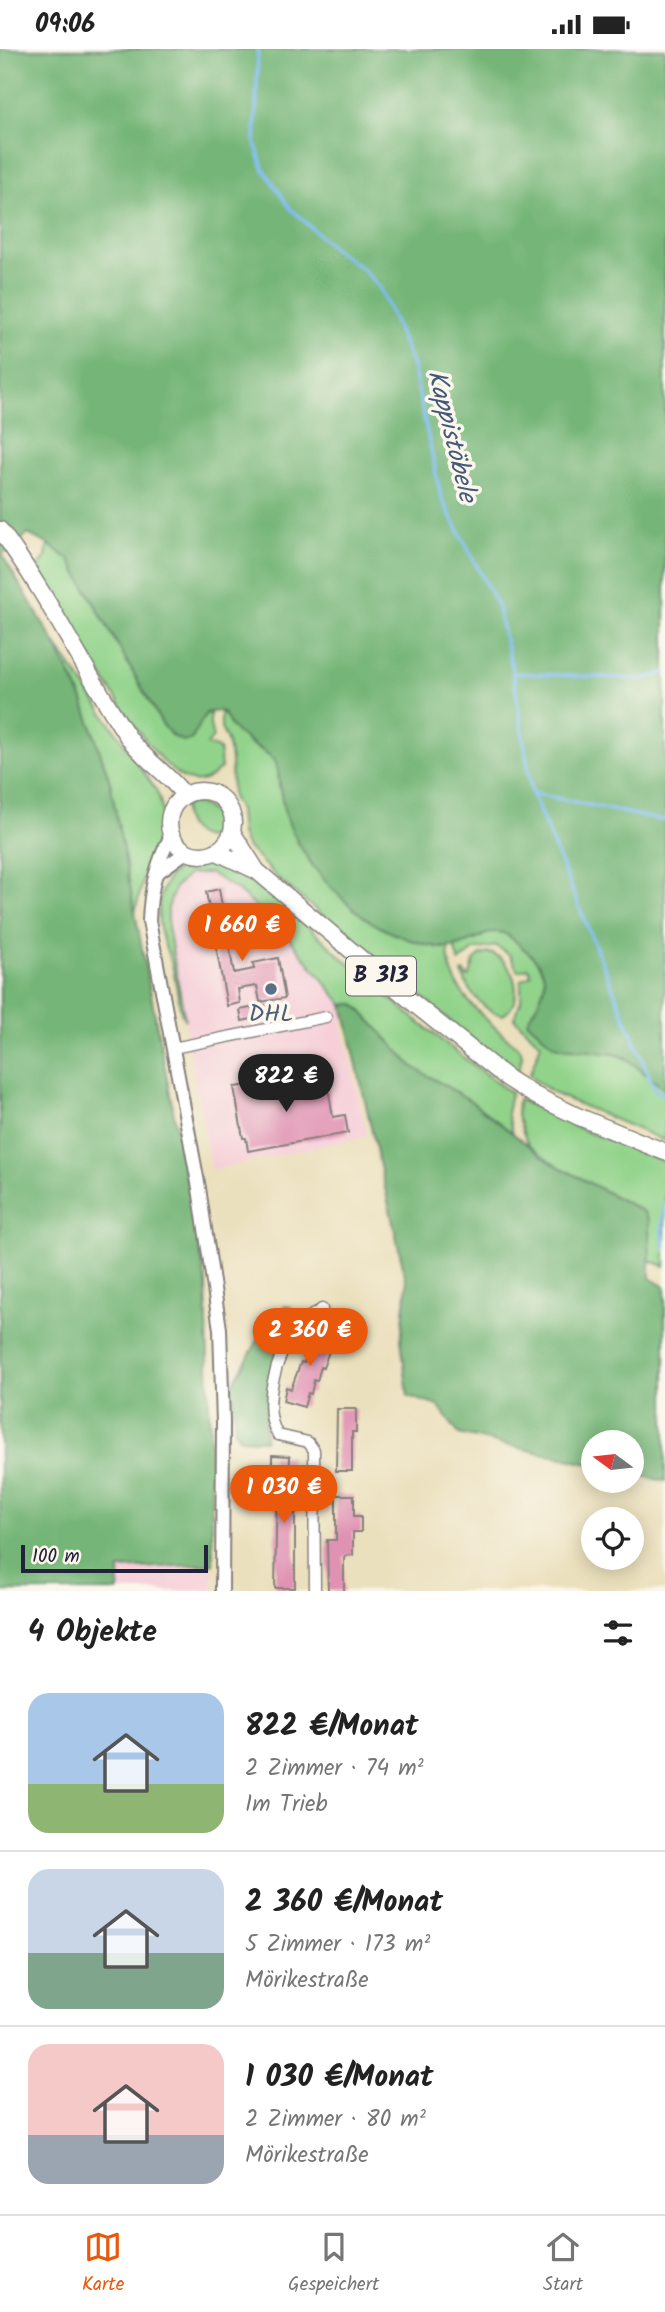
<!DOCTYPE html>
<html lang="de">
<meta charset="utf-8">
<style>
:root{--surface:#fff;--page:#f6f6f6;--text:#222;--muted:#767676;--line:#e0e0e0;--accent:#ea580c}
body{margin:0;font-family:Kalam,sans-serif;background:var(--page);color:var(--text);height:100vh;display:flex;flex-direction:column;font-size:26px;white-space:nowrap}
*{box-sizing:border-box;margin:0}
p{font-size:23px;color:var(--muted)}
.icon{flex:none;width:38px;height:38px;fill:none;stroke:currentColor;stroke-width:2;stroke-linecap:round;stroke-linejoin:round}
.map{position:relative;height:1542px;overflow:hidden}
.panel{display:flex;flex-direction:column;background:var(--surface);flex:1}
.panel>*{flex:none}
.needle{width:46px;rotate:285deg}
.tools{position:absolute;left:581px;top:1381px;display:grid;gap:14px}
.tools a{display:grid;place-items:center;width:63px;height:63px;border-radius:50%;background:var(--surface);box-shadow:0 4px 18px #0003;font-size:35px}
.scale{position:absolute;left:21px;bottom:18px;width:187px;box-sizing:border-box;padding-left:7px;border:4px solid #22223b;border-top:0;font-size:19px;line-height:24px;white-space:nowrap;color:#22223b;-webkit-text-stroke:5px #fbf7ec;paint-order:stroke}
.price{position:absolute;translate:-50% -60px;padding:0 16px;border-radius:24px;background:var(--accent);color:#fff;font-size:23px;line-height:46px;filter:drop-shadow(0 2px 4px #0008)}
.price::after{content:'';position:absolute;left:50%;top:42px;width:21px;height:16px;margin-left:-10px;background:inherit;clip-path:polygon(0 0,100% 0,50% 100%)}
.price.selected{background:#222;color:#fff}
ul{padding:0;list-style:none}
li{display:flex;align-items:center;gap:21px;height:175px;padding:0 28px}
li+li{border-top:2px solid var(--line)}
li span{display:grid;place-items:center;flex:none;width:196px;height:140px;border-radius:21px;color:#555}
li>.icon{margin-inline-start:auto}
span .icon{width:84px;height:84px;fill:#fffc;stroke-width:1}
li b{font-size:30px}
h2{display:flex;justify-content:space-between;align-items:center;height:84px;padding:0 28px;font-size:30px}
.status{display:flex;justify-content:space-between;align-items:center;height:49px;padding:0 35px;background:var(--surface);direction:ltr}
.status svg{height:19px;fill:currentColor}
.dock{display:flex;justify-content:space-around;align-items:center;height:98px;border-top:2px solid var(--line);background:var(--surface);font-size:19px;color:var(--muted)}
.dock a{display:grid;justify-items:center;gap:4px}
.dock .selected{color:var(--accent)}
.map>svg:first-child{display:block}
.built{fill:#f6cfd9}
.green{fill:#92d38b;stroke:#5a7a63;stroke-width:2}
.forest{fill:#75b577;stroke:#4c6c59;stroke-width:2}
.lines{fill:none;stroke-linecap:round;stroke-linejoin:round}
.stream{stroke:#7fbcf2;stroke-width:3.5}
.building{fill:#e092b3}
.minor-casing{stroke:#86817c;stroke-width:13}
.tertiary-casing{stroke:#86817c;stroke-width:16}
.primary-casing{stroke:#86817c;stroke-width:19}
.minor{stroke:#fff;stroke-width:10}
.tertiary{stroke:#fff;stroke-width:12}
.primary{stroke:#fff;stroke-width:16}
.service-dot{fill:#5c6f8a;stroke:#fbf7ec;stroke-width:2.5}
.labels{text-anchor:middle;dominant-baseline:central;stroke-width:7;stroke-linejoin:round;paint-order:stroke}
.shield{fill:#fbf7ec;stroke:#636270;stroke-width:2}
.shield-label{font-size:23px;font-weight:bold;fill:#22223b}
.service-label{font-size:24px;fill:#4e5e75;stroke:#fbf7ec}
.water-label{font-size:26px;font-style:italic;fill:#43587b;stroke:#fbf7ec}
</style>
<div class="status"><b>09:06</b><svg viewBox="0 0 49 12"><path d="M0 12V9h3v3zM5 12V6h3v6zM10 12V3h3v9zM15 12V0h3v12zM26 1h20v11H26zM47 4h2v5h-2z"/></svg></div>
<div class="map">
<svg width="665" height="1542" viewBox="0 0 665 1542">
<rect width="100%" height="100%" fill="#fbf7ec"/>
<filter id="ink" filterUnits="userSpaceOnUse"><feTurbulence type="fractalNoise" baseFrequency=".0143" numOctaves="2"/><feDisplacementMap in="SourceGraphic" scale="14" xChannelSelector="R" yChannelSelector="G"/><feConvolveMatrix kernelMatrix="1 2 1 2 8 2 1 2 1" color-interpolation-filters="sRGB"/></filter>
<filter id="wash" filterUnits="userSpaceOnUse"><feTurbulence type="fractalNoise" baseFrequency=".00686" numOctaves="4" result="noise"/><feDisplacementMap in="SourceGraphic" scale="28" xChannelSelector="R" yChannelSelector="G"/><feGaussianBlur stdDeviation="1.57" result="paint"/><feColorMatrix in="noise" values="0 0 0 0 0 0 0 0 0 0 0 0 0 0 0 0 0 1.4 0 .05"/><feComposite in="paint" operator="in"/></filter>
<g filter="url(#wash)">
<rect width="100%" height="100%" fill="#ebe0bd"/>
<g class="built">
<polygon points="211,824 237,841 285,884 343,956 346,970 341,972 367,1087 211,1121 173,907 168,859 175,838 189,825"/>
<polygon points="213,1515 213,1542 118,1542 119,1520"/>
</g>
<g class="green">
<path d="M48,495L70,511L162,675L172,687L210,663V676L213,688L207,696L219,700L221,719C212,728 202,736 188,731C148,719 63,559 38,518L46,508Z"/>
<path d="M53,591L156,741C172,775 154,792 145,824C141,838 138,853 134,867L110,733L82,649Z"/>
<path d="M221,662L249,694L274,709L278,716L279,738L285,763L298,793L314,819L438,899H448C448,946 489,972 521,1001L522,1008L518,1023L477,994L281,832L246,797L241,785L239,761L232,748L231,711L227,692L221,679Z"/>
<path d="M189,754C207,754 219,766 219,784L215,789C196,791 183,777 184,758Z"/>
<path d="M202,810C209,810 216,810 223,813C263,833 310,880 344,910C398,957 453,1002 511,1044L507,1064L513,1084L468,1050L413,1018L355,955L343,956L285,884L237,841L210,824L189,825L175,838L168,859V879L185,971L181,964C178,949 176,932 172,916C168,904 162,892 160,880C154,848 167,813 202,810Z"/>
<path d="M490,883H504L536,909L546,930L543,945L553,996C572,1003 594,1000 614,1005C633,1009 650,1029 665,1041V1092L553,1044L529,1027L541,995L514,969L521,952V931L531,926L529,919L518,922L510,906L496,897L474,901L459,913L454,898L475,891Z"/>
<path d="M490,904C514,910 527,952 503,966C485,964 467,941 462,924L464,923L467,928L470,927L474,912L481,906Z"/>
<polygon points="518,1050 585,1082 665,1113 665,1217 648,1211 649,1172 644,1163 550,1113 528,1096 517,1067"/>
</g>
<g class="forest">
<path d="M0,0H665V1041L626,1009L615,1005L561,999L553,996L527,972C545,942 556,925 524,900C518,895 510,886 503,884C487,879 469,896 453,898C431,902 382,882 364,868C329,841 299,806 285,764C281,752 279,718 275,712C268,702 244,691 233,680C228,676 227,666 222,663C218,661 210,663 206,664L192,690L185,693L172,687L162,675L70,511L48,495L28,485L2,506L53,591L82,649L110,733L206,1232L213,1515L120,1520L118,1542H0Z"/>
<polygon points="355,955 413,1018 468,1050 550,1113 644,1163 649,1172 650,1229 665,1238 665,1432 632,1425 632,1393 593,1393 593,1416 459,1385 438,1357 408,1347 401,1291 407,1235 343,956"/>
<path d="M285,1257L291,1258L296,1267C273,1302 265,1349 265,1391L241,1390L235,1383L232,1336L262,1284Z"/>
</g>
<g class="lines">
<g class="stream">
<polyline points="258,0 255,94 263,119 290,159 334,200 363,220 380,239 413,317 441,448 497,556 513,624 532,744 655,1041 665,1047"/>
<polyline points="513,624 642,630 665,624"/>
<polyline points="532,744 665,772"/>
<polyline points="665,1153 662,1180 665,1199"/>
</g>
</g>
<g id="blocks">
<g class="building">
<polygon points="219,840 234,924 254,920 253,914 278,909 285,949 260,953 257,937 238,940 240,954 227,957 206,843"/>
<polygon points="265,956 267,967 242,972 240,961"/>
<polygon points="283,1031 284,1039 327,1032 333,1068 345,1066 348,1084 248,1102 246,1089 243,1089 234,1038"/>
<polygon points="318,1277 336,1282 323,1319 321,1318 317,1332 314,1331 311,1345 308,1344 304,1358 283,1352 286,1338 291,1340 301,1313 304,1314 308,1300 312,1301"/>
<polygon points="337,1360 356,1360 356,1383 352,1383 352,1422 336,1422"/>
<polygon points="272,1406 290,1407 289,1444 295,1444 295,1539 275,1539 277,1429 272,1429"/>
<polygon points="336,1446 354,1446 354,1467 361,1467 361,1483 353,1483 353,1506 345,1507 344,1510 344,1542 328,1542 327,1491 336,1491"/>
</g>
</g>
</g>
<g filter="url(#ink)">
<use href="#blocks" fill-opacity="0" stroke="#86817c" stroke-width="2"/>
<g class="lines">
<defs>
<g id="minor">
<polyline points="173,999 326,968"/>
<path d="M315,1542L314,1401L308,1393L278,1386C260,1358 277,1306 295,1280C300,1272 313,1266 322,1260"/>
</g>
<g id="tertiary">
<path d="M171,787C156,814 150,842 149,872L199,1139L220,1280L223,1374L222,1542"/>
<polyline points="157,824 186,803"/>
</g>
<g id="primary">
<path d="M0,481C49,547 83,620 128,688C145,712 168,724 184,746"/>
<circle cx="201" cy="774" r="32"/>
<polyline points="232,783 255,819"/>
<polyline points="217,803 257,822 417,957 507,1029 534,1046 577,1067 665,1103"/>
</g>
</defs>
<use href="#minor" class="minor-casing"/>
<use href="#tertiary" class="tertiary-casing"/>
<use href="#primary" class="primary-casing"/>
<use href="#minor" class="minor"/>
<use href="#tertiary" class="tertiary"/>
<use href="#primary" class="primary"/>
</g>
</g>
<circle class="service-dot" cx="271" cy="940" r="7"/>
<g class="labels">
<rect class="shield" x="346" y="907.5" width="70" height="39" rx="5"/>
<g class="shield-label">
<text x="381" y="927">B 313</text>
</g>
<g class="service-label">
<text x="271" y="965">DHL</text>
</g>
<g class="water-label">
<text transform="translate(451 387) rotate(76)">Kappistöbele</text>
</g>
</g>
</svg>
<div class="tools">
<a><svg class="needle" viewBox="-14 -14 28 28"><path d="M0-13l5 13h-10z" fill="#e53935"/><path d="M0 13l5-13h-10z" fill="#767676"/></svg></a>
<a><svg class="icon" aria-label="locate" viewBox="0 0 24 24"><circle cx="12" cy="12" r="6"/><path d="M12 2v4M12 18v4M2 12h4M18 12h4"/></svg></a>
</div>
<div class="scale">100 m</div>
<b class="price" style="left:242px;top:914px">1 660 €</b>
<b class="price selected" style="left:286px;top:1065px">822 €</b>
<b class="price" style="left:310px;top:1319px">2 360 €</b>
<b class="price" style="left:284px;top:1476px">1 030 €</b>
</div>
<section class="panel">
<h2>4 Objekte<svg class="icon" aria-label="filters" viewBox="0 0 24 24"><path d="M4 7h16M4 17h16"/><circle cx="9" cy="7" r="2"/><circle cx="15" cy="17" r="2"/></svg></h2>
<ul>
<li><span style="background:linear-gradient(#a9c7e8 65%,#8fb573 0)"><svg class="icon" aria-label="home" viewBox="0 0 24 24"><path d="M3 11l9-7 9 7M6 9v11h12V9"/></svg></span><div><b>822 €/Monat</b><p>2 Zimmer · 74 m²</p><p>Im Trieb</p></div></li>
<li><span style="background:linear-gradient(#c9d6e8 60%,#7fa58c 0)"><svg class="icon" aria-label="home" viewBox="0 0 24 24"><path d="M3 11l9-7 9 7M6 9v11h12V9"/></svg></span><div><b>2 360 €/Monat</b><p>5 Zimmer · 173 m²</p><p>Mörikestraße</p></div></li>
<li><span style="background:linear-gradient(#f6c9c9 65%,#9aa5b1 0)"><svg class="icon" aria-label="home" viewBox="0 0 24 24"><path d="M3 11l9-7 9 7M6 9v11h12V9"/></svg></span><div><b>1 030 €/Monat</b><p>2 Zimmer · 80 m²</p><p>Mörikestraße</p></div></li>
</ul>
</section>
<nav class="dock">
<a class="selected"><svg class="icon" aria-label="map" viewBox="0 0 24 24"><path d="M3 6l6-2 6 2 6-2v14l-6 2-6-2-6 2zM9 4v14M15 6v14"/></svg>Karte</a>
<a><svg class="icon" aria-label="saved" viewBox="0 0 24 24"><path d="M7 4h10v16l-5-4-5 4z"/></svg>Gespeichert</a>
<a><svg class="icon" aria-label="home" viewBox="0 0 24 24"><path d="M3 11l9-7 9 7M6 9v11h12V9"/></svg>Start</a>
</nav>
